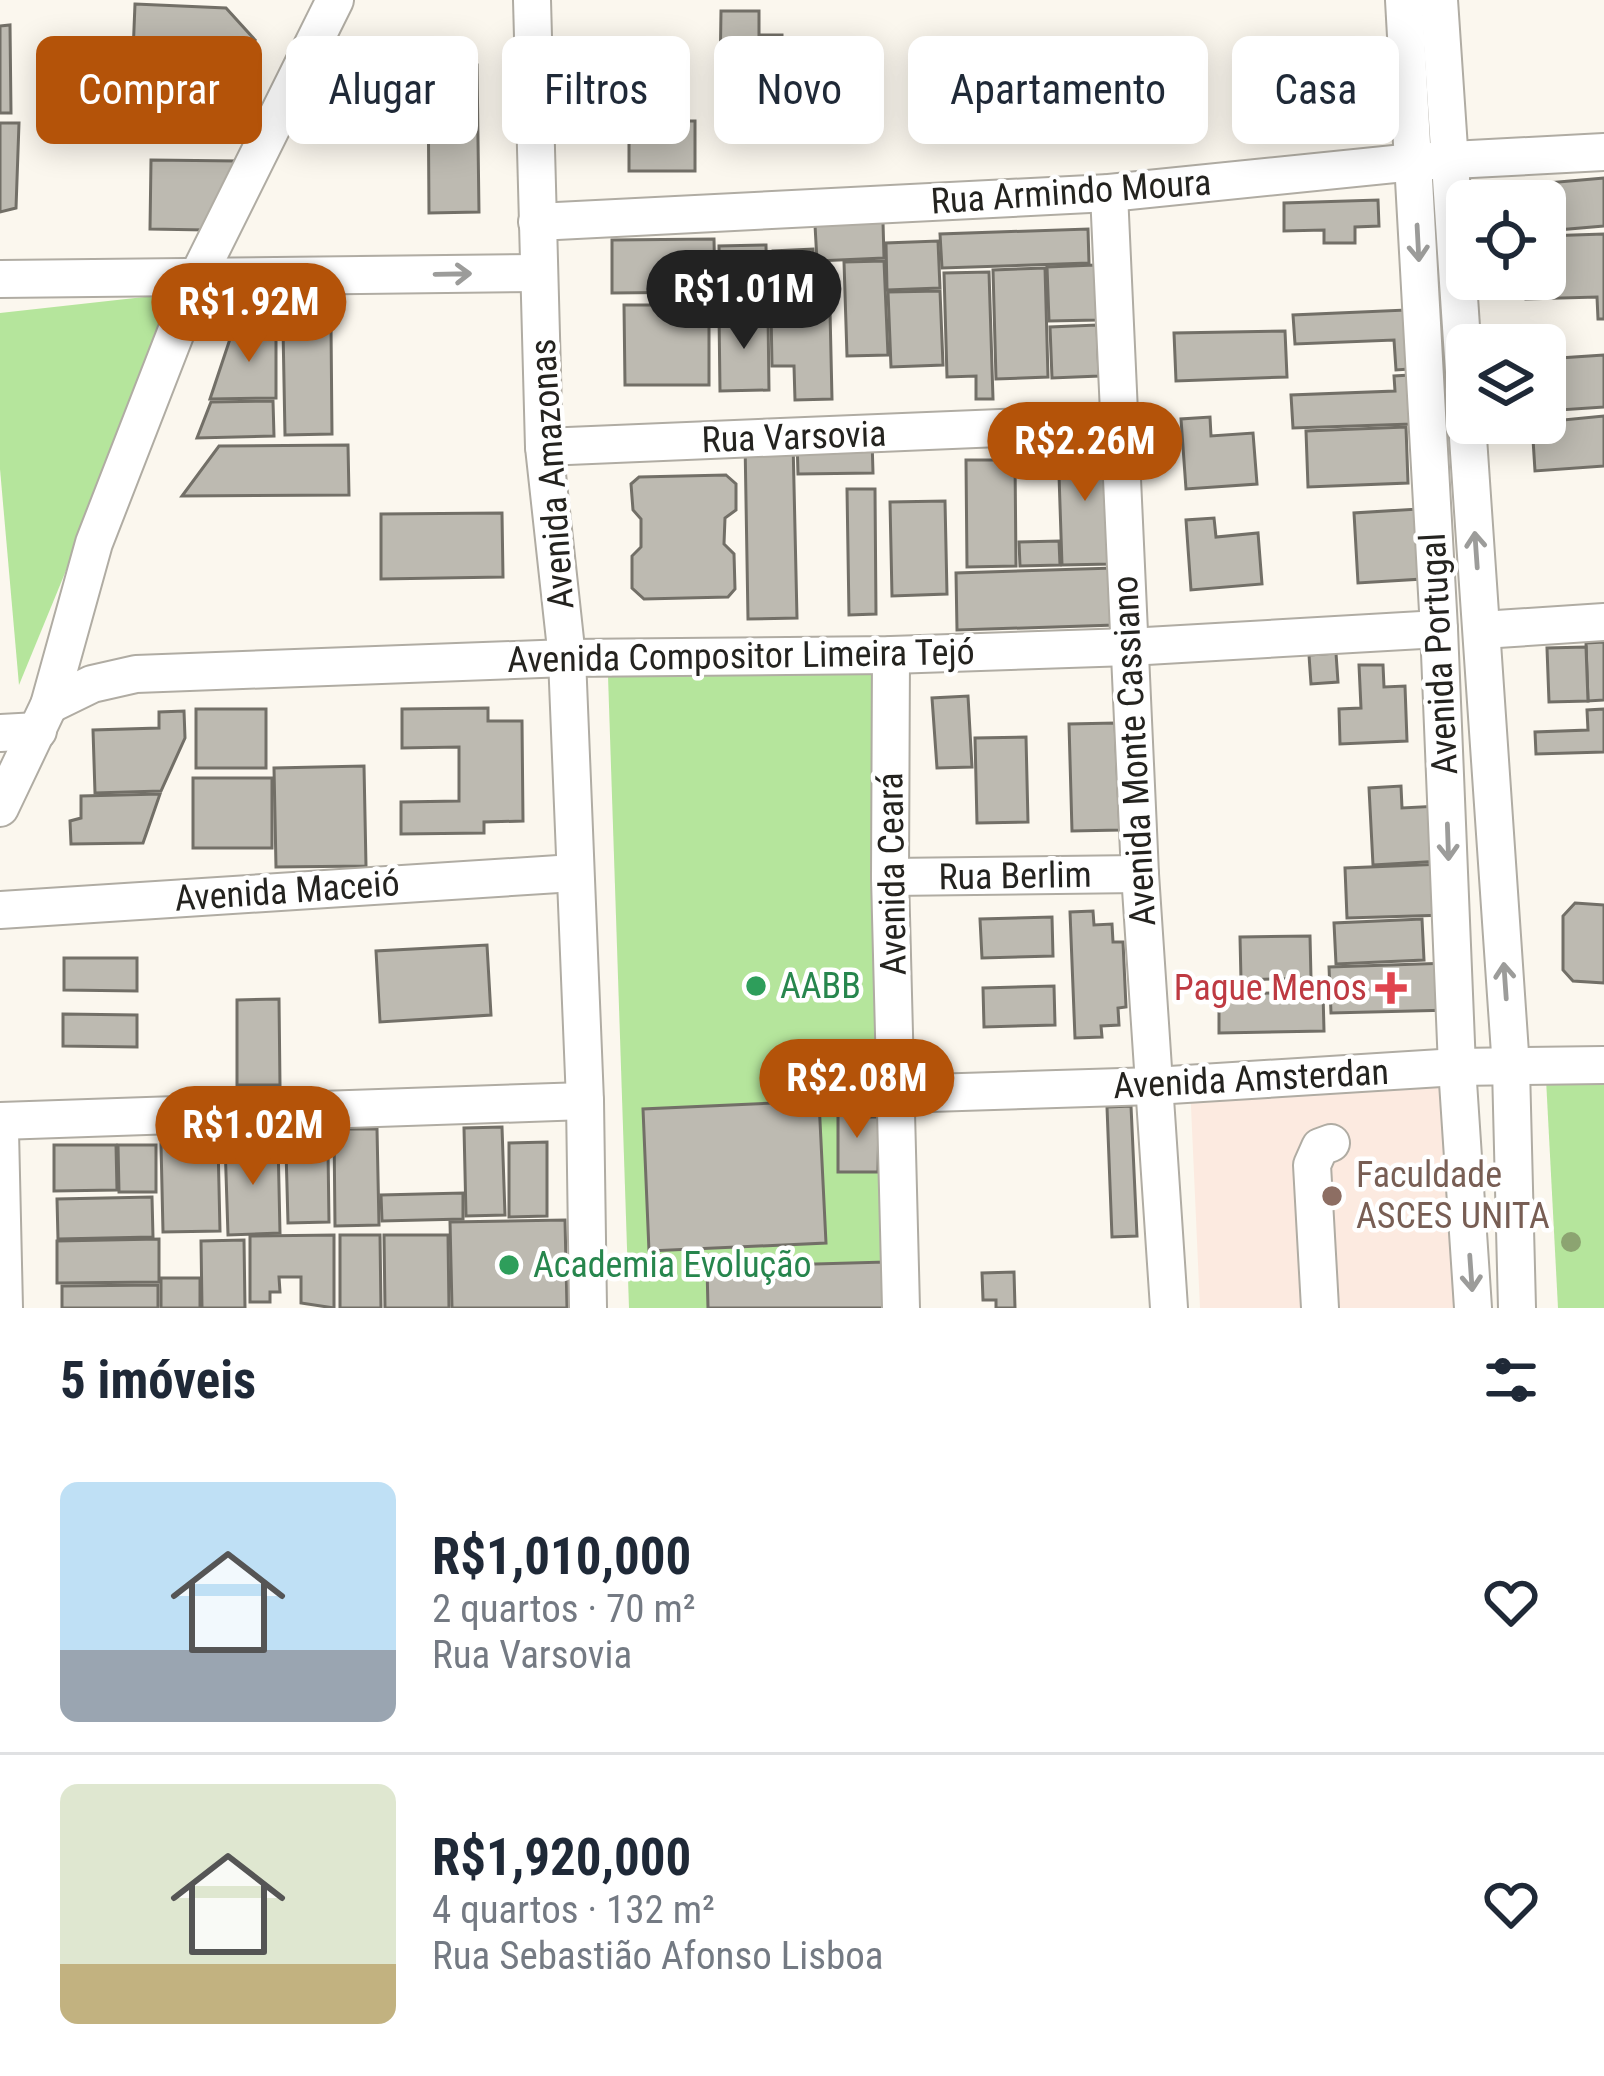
<!DOCTYPE html>
<html lang="pt">
<meta charset="utf-8">
<style>
:root{--surface:#fff;--page:#f2f2f3;--text:#1f2937;--muted:#747a83;--line:#e0e1e3;--accent:#b45309}
body{margin:0;font-family:"Roboto Condensed",sans-serif;background:var(--page);color:var(--text);height:100vh;display:flex;flex-direction:column;font-size:45px;white-space:nowrap}
*{box-sizing:border-box;margin:0}
p{font-size:39px;color:var(--muted)}
.icon{flex:none;width:66px;height:66px;fill:none;stroke:currentColor;stroke-width:2;stroke-linecap:round;stroke-linejoin:round}
.map{position:relative;height:1308px;overflow:hidden}
.side{display:flex;flex-direction:column;background:var(--surface);flex:1}
.side>*{flex:none}
.hud{position:absolute;left:36px;top:36px;width:1533px;height:108px;display:flex;gap:24px}
.fabs{position:absolute;left:1446px;top:180px;display:grid;gap:24px}
.fabs a{display:grid;place-items:center;width:120px;height:120px;border-radius:18px;background:var(--surface);box-shadow:0 6px 30px #0003;font-size:60px}
.price{position:absolute;translate:-50% -102px;padding:0 27px;border-radius:42px;background:var(--accent);color:#fff;font-size:39px;line-height:78px;filter:drop-shadow(0 3px 6px #0008)}
.price::after{content:'';position:absolute;left:50%;top:72px;width:36px;height:27px;margin-left:-18px;background:inherit;clip-path:polygon(0 0,100% 0,50% 100%)}
.price.current{background:#222;color:#fff}
ul{padding:0;list-style:none}
li{display:flex;align-items:center;gap:36px;height:300px;padding:0 60px}
li+li{border-top:3px solid var(--line)}
li span{display:grid;place-items:center;flex:none;width:336px;height:240px;border-radius:18px;color:#555}
li>.icon{margin-inline-start:auto}
span .icon{width:144px;height:144px;fill:#fffc;stroke-width:1}
li b{font-size:51px}
h2{display:flex;justify-content:space-between;align-items:center;height:144px;padding:0 60px;font-size:51px}
.chip{padding:0 42px;border-radius:18px;background:var(--surface);box-shadow:0 6px 30px #0003;font-size:42px;line-height:108px}
.chip.current{background:var(--accent);color:#fff}
.map>svg:first-child{display:block}
.education{fill:#fceae0}
.green{fill:#b5e59c}
.building{fill:#bdbab1;stroke:#726f67;stroke-width:3}
.lines{fill:none;stroke-linecap:round;stroke-linejoin:round}
.minor-casing{stroke:#b0aca3;stroke-width:40}
.minor{stroke:#fff;stroke-width:36}
.tree{fill:#8ca471}
.oneway{stroke:#9c9c9a}
.leisure-dot{fill:#2e9e5b;stroke:#fff;stroke-width:4.5}
.health-dot{fill:#e0444e;stroke:#fff;stroke-width:4.5}
.education-dot{fill:#8d6e63;stroke:#fff;stroke-width:4.5}
.labels{text-anchor:middle;dominant-baseline:central;stroke-width:9;stroke-linejoin:round;paint-order:stroke}
.street-label{font-size:36px;fill:#24231f;stroke:#fff}
.leisure-label{font-size:36px;fill:#27864d;stroke:#fff;text-anchor:start}
.health-label{font-size:36px;fill:#be3a42;stroke:#fff;text-anchor:end}
.education-label{font-size:36px;fill:#785e54;stroke:#fff;text-anchor:start}
</style>
<div class="map">
<svg width="1604" height="1308" viewBox="0 0 1604 1308">
<rect width="100%" height="100%" fill="#fbf7ee"/>
<polygon class="education" points="1464,1068 1474,1308 1200,1308 1190,1084"/>
<g class="green">
<polygon points="180,293 19,685 0,469 0,313"/>
<polygon points="625,667 883,673 905,1308 629,1308 608,676"/>
<polygon points="1604,1058 1604,1308 1558,1308 1545,1060"/>
</g>
<g class="building">
<polygon points="135,4 226,8 255,40 210,81 132,78"/>
<polygon points="721,11 759,11 759,35 782,35 782,77 720,76"/>
<polygon points="10,25 11,113 0,113 0,26"/>
<polygon points="428,65 477,65 479,212 429,213"/>
<rect x="629" y="121" width="66" height="50"/>
<polygon points="0,123 19,123 16,208 0,212"/>
<polygon points="151,160 238,161 206,230 150,229"/>
<polygon points="1604,178 1604,226 1545,231 1545,201 1525,201 1524,185"/>
<polygon points="1378,200 1379,226 1355,227 1355,243 1324,243 1324,230 1284,231 1284,203"/>
<polygon points="883,222 884,258 817,261 815,225"/>
<polygon points="1088,229 1089,263 942,268 940,234"/>
<polygon points="1604,234 1604,319 1598,319 1597,297 1526,299 1526,279 1545,279 1545,236"/>
<polygon points="714,239 715,292 612,293 612,240"/>
<polygon points="938,241 940,288 887,290 886,243"/>
<polygon points="766,245 767,307 720,308 719,246"/>
<polygon points="813,249 816,305 774,306 773,251"/>
<polygon points="884,261 888,355 847,356 844,262"/>
<polygon points="1095,265 1097,320 1049,321 1047,267"/>
<polygon points="1045,268 1048,377 996,379 993,270"/>
<polygon points="989,272 993,399 976,399 976,376 947,377 944,273"/>
<polygon points="940,291 943,365 891,367 888,292"/>
<polygon points="624,305 709,305 709,385 625,385"/>
<polygon points="1406,310 1409,369 1396,370 1394,340 1295,344 1293,315"/>
<polygon points="830,311 832,399 795,400 794,366 772,366 771,312"/>
<polygon points="719,314 768,314 769,390 720,391"/>
<polygon points="1097,325 1099,376 1052,378 1050,327"/>
<polygon points="276,326 276,398 210,399 234,327"/>
<polygon points="331,327 332,434 285,435 283,328"/>
<polygon points="1285,331 1287,377 1176,381 1174,333"/>
<polygon points="1604,355 1604,407 1545,411 1545,359"/>
<polygon points="1410,375 1412,424 1293,428 1291,395 1395,391 1394,376"/>
<polygon points="273,401 274,436 197,438 211,402"/>
<polygon points="1604,416 1604,466 1535,471 1532,423"/>
<polygon points="1210,417 1211,436 1253,433 1257,484 1186,489 1181,419"/>
<polygon points="1406,427 1408,483 1308,487 1306,431"/>
<polygon points="797,439 872,439 873,473 798,474"/>
<polygon points="745,441 793,441 797,618 748,619"/>
<polygon points="1107,443 1111,564 1062,565 1058,445"/>
<polygon points="348,445 349,495 182,496 219,446"/>
<polygon points="966,460 1015,460 1016,566 967,567"/>
<polygon points="726,475 736,484 736,510 725,518 724,544 734,554 735,589 728,597 644,599 632,588 632,556 641,547 641,519 633,510 631,484 639,477"/>
<polygon points="847,489 875,489 876,614 849,615"/>
<polygon points="945,501 947,594 892,596 890,502"/>
<polygon points="1418,509 1422,579 1358,583 1354,513"/>
<polygon points="502,513 503,577 381,579 381,514"/>
<polygon points="1214,518 1216,537 1258,533 1262,584 1191,590 1186,520"/>
<polygon points="1059,541 1060,565 1020,566 1019,542"/>
<polygon points="1114,568 1115,625 957,630 956,573"/>
<polygon points="1604,642 1604,700 1588,701 1586,643"/>
<polygon points="1586,647 1588,701 1549,702 1547,648"/>
<polygon points="1336,653 1338,682 1311,684 1309,655"/>
<polygon points="1359,665 1383,665 1384,687 1405,686 1407,741 1340,744 1339,709 1361,708"/>
<polygon points="968,696 972,767 937,768 932,698"/>
<polygon points="488,708 488,721 522,721 523,821 484,822 484,833 401,834 401,802 459,801 459,747 402,748 402,709"/>
<rect x="196" y="709" width="70" height="59"/>
<polygon points="1604,709 1604,752 1536,754 1535,732 1588,730 1587,710"/>
<polygon points="184,711 185,738 161,791 95,793 93,730 159,728 159,712"/>
<polygon points="1115,723 1120,830 1072,831 1069,724"/>
<polygon points="1026,737 1028,822 977,823 975,738"/>
<polygon points="364,766 366,866 276,867 274,768"/>
<rect x="193" y="778" width="79" height="70"/>
<polygon points="1401,786 1402,808 1439,806 1442,861 1373,865 1369,788"/>
<polygon points="160,794 143,843 71,844 70,821 81,818 81,796"/>
<polygon points="1444,864 1446,915 1347,918 1345,868"/>
<polygon points="1575,903 1604,905 1604,983 1573,981 1563,970 1563,916"/>
<polygon points="1093,911 1094,925 1112,924 1113,942 1123,942 1126,1007 1118,1008 1119,1025 1101,1026 1102,1037 1075,1038 1070,912"/>
<polygon points="1052,917 1053,956 982,958 980,919"/>
<polygon points="1422,919 1424,960 1336,964 1334,923"/>
<polygon points="1310,936 1311,978 1241,980 1240,937"/>
<polygon points="487,945 491,1015 380,1022 376,951"/>
<polygon points="64,958 137,958 137,991 64,990"/>
<polygon points="1450,963 1452,1010 1331,1013 1329,967"/>
<polygon points="1054,986 1055,1025 984,1027 983,988"/>
<polygon points="1323,992 1324,1031 1219,1033 1219,994"/>
<polygon points="279,999 280,1085 237,1085 237,1000"/>
<polygon points="63,1014 137,1015 137,1047 63,1046"/>
<polygon points="819,1101 826,1243 649,1251 643,1109"/>
<polygon points="838,1106 864,1106 864,1117 879,1117 878,1172 838,1172"/>
<polygon points="1131,1106 1137,1236 1112,1237 1107,1107"/>
<polygon points="502,1127 505,1215 466,1216 464,1128"/>
<polygon points="334,1129 377,1129 379,1225 335,1226"/>
<polygon points="278,1141 280,1233 228,1235 225,1143"/>
<polygon points="547,1142 547,1216 509,1217 509,1143"/>
<polygon points="218,1143 220,1231 163,1232 161,1144"/>
<polygon points="54,1145 116,1145 117,1190 54,1191"/>
<polygon points="118,1145 156,1145 156,1192 119,1192"/>
<polygon points="328,1149 329,1222 288,1223 286,1150"/>
<polygon points="463,1193 463,1219 382,1221 381,1195"/>
<polygon points="152,1197 153,1237 58,1239 57,1199"/>
<polygon points="565,1220 567,1308 452,1308 450,1222"/>
<polygon points="334,1235 334,1308 301,1303 301,1277 279,1277 280,1292 270,1292 270,1302 250,1302 250,1236"/>
<polygon points="340,1235 380,1235 381,1308 340,1308"/>
<polygon points="384,1235 448,1235 449,1308 385,1308"/>
<polygon points="159,1239 159,1282 57,1283 57,1241"/>
<polygon points="244,1240 245,1308 202,1308 201,1241"/>
<polygon points="885,1262 886,1308 708,1308 707,1267"/>
<polygon points="1014,1272 1015,1308 996,1308 996,1300 983,1300 982,1273"/>
<rect x="161" y="1278" width="39" height="30"/>
<polygon points="158,1285 158,1308 62,1308 62,1286"/>
</g>
<g class="lines">
<defs>
<g id="minor">
<polyline points="532,0 544,447 567,658 585,1101 588,1308"/>
<polyline points="1404,0 1439,629 1457,1067 1473,1308"/>
<polyline points="1439,0 1467,416"/>
<polyline points="1109,193 1140,874 1169,1308"/>
<polyline points="537,222 1109,193 1414,162 1604,152"/>
<polyline points="0,279 539,273"/>
<polyline points="1467,423 1511,1068 1517,1308"/>
<polyline points="544,447 1117,423"/>
<polyline points="1482,630 1604,622"/>
<polyline points="891,655 890,877 901,1308"/>
<polyline points="49,705 92,684 136,674 567,658 891,655 1129,647 1439,629"/>
<polyline points="0,733 38,731"/>
<polyline points="0,808 49,705 94,543 197,278 335,0"/>
<polyline points="890,877 1140,874"/>
<polyline points="0,910 574,873"/>
<polyline points="898,1094 1154,1086 1457,1067 1604,1065"/>
<polyline points="0,1121 585,1101"/>
<polyline points="0,1131 4,1308"/>
<polyline points="1320,1308 1312,1165 1320,1147 1331,1143"/>
</g>
</defs>
<use href="#minor" class="minor-casing"/>
<use href="#minor" class="minor"/>
</g>
<circle class="tree" cx="1571" cy="1242" r="10"/>
<defs><path id="oneway-shaft" d="M-6 0H5M1.5-3L5.5 0L1.5 3" fill="none" stroke-width="1.6" stroke-linecap="round" stroke-linejoin="round" transform="scale(3)"/></defs>
<g class="oneway">
<use href="#oneway-shaft" transform="translate(1418 243) rotate(87)"/>
<use href="#oneway-shaft" transform="translate(453 274) rotate(-1)"/>
<use href="#oneway-shaft" transform="translate(1476 550) rotate(-94)"/>
<use href="#oneway-shaft" transform="translate(1448 842) rotate(88)"/>
<use href="#oneway-shaft" transform="translate(1505 981) rotate(-94)"/>
<use href="#oneway-shaft" transform="translate(1471 1273) rotate(86)"/>
</g>
<g class="leisure-dot">
<circle cx="756" cy="986" r="12"/>
<circle cx="509" cy="1265" r="12"/>
</g>
<path class="health-dot" d="M1385 970h12v12h12v12h-12v12h-12v-12h-12v-12h12z"/>
<circle class="education-dot" cx="1332" cy="1196" r="12"/>
<g class="labels">
<g class="street-label">
<text transform="translate(1071 192) rotate(-4)">Rua Armindo Moura</text>
<text transform="translate(794 437) rotate(-2)">Rua Varsovia</text>
<text transform="translate(552 474) rotate(-94)">Avenida Amazonas</text>
<text transform="translate(1439 654) rotate(-93)">Avenida Portugal</text>
<text transform="translate(741 656) rotate(-1)">Avenida Compositor Limeira Tejó</text>
<text transform="translate(1134 751) rotate(-93)">Avenida Monte Cassiano</text>
<text transform="translate(892 874) rotate(-91)">Avenida Ceará</text>
<text transform="translate(1015 876) rotate(-1)">Rua Berlim</text>
<text transform="translate(287 891) rotate(-4)">Avenida Maceió</text>
<text transform="translate(1251 1079) rotate(-3)">Avenida Amsterdan</text>
</g>
<g class="leisure-label">
<text x="780" y="986">AABB</text>
<text x="533" y="1265">Academia Evolução</text>
</g>
<g class="health-label">
<text x="1367" y="988">Pague Menos</text>
</g>
<g class="education-label">
<text x="1356" y="1175">Faculdade<tspan x="1356" dy="41">ASCES UNITA</tspan></text>
</g>
</g>
</svg>
<div class="fabs">
<a><svg class="icon" aria-label="locate" viewBox="0 0 24 24"><circle cx="12" cy="12" r="6"/><path d="M12 2v4M12 18v4M2 12h4M18 12h4"/></svg></a>
<a><svg class="icon" aria-label="layers" viewBox="0 0 24 24"><path d="M12 4l9 5-9 5-9-5zM3 14l9 5 9-5"/></svg></a>
</div>
<b class="price current" style="left:744px;top:352px">R$1.01M</b>
<b class="price" style="left:249px;top:365px">R$1.92M</b>
<b class="price" style="left:1085px;top:504px">R$2.26M</b>
<b class="price" style="left:857px;top:1141px">R$2.08M</b>
<b class="price" style="left:253px;top:1188px">R$1.02M</b>
<div class="hud">
<a class="chip current">Comprar</a>
<a class="chip">Alugar</a>
<a class="chip">Filtros</a>
<a class="chip">Novo</a>
<a class="chip">Apartamento</a>
<a class="chip">Casa</a>
</div>
</div>
<section class="side">
<h2>5 imóveis<svg class="icon" aria-label="filters" viewBox="0 0 24 24"><path d="M4 7h16M4 17h16"/><circle cx="9" cy="7" r="2"/><circle cx="15" cy="17" r="2"/></svg></h2>
<ul>
<li><span style="background:linear-gradient(#bfe0f5 70%,#9aa5b1 0)"><svg class="icon" aria-label="home" viewBox="0 0 24 24"><path d="M3 11l9-7 9 7M6 9v11h12V9"/></svg></span><div><b>R$1,010,000</b><p>2 quartos · 70 m²</p><p>Rua Varsovia</p></div><svg class="icon" aria-label="heart" viewBox="0 0 24 24"><path d="M12 20l-8-8c-3-5 5-10 8-4 3-6 11-1 8 4z"/></svg></li>
<li><span style="background:linear-gradient(#dfe7d0 75%,#c2b280 0)"><svg class="icon" aria-label="home" viewBox="0 0 24 24"><path d="M3 11l9-7 9 7M6 9v11h12V9"/></svg></span><div><b>R$1,920,000</b><p>4 quartos · 132 m²</p><p>Rua Sebastião Afonso Lisboa</p></div><svg class="icon" aria-label="heart" viewBox="0 0 24 24"><path d="M12 20l-8-8c-3-5 5-10 8-4 3-6 11-1 8 4z"/></svg></li>
</ul>
</section>
